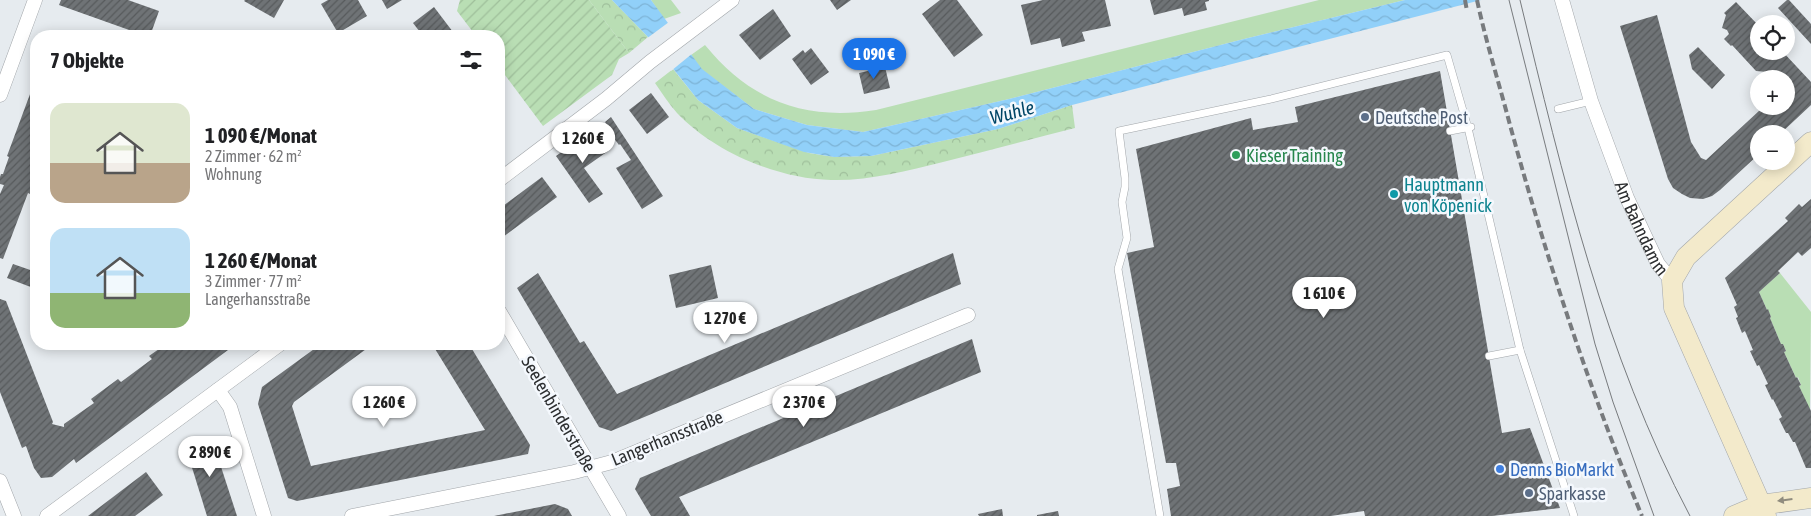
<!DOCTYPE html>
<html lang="de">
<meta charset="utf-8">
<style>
:root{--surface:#fff;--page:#f6f6f6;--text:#202124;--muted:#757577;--accent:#1a73e8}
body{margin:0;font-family:"Asap Condensed",sans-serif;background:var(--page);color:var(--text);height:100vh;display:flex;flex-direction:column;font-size:19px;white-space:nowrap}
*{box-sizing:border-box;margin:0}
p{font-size:16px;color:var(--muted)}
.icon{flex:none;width:28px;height:28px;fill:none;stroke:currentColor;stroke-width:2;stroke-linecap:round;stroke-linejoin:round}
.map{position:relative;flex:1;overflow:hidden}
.details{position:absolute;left:30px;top:30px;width:475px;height:320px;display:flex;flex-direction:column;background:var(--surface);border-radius:20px;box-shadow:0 2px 12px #0003}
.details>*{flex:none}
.fabs{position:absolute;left:1750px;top:15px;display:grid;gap:10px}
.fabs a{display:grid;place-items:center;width:45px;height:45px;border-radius:50%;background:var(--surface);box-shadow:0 2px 12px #0003;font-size:25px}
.price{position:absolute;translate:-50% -42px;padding:0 11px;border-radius:18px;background:#fff;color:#222;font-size:16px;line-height:32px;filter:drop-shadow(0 1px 2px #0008)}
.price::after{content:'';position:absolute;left:50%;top:30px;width:15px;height:11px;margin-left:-8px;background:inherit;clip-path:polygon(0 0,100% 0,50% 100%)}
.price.on{background:var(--accent);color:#fff}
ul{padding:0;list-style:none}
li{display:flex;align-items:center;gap:15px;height:125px;padding:0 20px}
li span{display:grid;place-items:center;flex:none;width:140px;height:100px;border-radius:15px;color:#555}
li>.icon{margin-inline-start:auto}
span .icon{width:60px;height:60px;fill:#fffc;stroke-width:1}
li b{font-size:21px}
h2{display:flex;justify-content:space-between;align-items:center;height:60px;padding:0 20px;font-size:21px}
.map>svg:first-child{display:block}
.grass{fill:#b9deb4}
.forest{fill:url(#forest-crowns)}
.garden{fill:url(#garden-furrows)}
.water{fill:url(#water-waves)}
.pier{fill:#e6ebef}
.building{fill:url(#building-hatch)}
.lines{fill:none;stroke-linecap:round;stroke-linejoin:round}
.lane-casing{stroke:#a2a6aa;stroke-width:8}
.street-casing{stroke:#a2a6aa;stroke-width:15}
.secondary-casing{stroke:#a2a6aa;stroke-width:21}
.lane{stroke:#fff;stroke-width:7}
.street{stroke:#fff;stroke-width:14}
.secondary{stroke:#f3eacb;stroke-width:20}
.tram{stroke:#777a7d;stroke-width:1}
.rail{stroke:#777a7d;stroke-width:4;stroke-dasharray:8 4;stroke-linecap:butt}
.oneway{fill:#908c7e}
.service-dot{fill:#5c6f8a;stroke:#f4f8fd;stroke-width:2}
.leisure-dot{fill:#2e9e5b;stroke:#f4f8fd;stroke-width:2}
.culture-dot{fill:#0f9aa8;stroke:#f4f8fd;stroke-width:2}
.shop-dot{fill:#3f7fe0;stroke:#f4f8fd;stroke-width:2}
.labels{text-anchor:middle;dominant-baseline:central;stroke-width:5;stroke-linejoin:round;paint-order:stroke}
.service-label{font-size:18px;fill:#4e5e75;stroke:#f4f8fd;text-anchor:start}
.leisure-label{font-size:18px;fill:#27864d;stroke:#f4f8fd;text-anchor:start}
.culture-label{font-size:18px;fill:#0d838f;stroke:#f4f8fd;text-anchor:start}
.street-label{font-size:18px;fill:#2d2f31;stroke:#f4f8fd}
.shop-label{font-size:18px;fill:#366cbe;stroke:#f4f8fd;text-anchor:start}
.water-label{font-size:19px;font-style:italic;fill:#004566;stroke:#f4f8fd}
</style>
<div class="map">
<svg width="1811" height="516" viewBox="0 0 1811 516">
<defs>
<pattern id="forest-crowns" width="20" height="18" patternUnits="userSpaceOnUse" patternTransform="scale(1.25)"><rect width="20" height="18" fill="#b9deb4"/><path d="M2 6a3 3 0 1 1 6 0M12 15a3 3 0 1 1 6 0" fill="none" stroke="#9fbf9b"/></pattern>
<pattern id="garden-furrows" width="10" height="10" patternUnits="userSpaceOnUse" patternTransform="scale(1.25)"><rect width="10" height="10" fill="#b9deb4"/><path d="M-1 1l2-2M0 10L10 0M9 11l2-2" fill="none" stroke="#9fbf9b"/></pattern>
<pattern id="water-waves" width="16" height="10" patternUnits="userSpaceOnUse" patternTransform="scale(1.25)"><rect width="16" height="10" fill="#91d0f9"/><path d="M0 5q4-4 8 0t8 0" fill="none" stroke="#7db3d6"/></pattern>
<pattern id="building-hatch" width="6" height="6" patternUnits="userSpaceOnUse" patternTransform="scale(1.25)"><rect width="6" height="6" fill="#6f7376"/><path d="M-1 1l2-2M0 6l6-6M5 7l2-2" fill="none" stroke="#575a5c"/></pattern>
</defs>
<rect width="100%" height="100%" fill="#e6ebef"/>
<g class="grass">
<polygon points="651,0 671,0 681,13 664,19"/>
<path d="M1319,0H1405L1244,39L1005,100L863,132L807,125L754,109L702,70L691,55L705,45C751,101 804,121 876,110Z"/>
<polygon points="1780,273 1811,312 1810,411 1799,386 1801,385 1798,377 1796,378 1784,352 1786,351 1783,344 1781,344 1770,318 1771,317 1768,310 1767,310 1759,292"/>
</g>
<g class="forest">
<polygon points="589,0 612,0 648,37 629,53"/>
<path d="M673,69L698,100L737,128L809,153L834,157L871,156L998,129L1072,105L1075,128C1031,139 987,151 943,162C906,171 869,181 831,180C778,179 714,152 677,113C669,104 662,93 655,83Z"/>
</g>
<polygon class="garden" points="460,0 589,0 629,53 619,59 612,75 543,126 499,67 499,36 476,36 457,11"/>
<polygon class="water" points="612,0 651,0 702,69 754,109 807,125 863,132 1005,100 1244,39 1405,0 1481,0 1072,105 998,129 871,156 834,157 804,152 737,128 698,100 648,37"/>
<polygon class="pier" points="669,22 693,53 671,71 646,39"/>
<g class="building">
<polygon points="61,0 128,0 159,11 150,36 146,36 59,5"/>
<polygon points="245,0 284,0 274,18 244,1"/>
<polygon points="328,0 358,0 367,16 338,33 321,4"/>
<polygon points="382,0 402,0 387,9"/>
<polygon points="830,0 851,0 837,10"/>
<polygon points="940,0 957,0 983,35 954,57 922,14"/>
<polygon points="1043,0 1105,0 1111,26 1082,32 1085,41 1062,47 1060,38 1031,45 1021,5"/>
<polygon points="1150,0 1209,0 1209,1 1205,2 1207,10 1184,16 1182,8 1154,15"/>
<polygon points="1787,0 1789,0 1811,24 1811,44 1778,8"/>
<polygon points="1736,2 1759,26 1759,51 1782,51 1811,82 1811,105 1780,134 1759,134 1759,154 1720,190 1712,196 1703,199 1690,198 1682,194 1673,188 1668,179 1620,26 1657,15 1691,142 1701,158 1706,160 1760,110 1758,108 1760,106 1786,106 1786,79 1774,79 1767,72 1756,71 1732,45 1731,46 1724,39 1729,34 1727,30 1722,28 1726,15 1724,13"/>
<polygon points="434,7 456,36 423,36 413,23"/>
<polygon points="773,9 791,36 760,60 739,35"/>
<polygon points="1698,47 1725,75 1712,89 1692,69 1689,55"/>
<polygon points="811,48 829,72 811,85 792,59 803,50 805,53"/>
<polygon points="885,67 890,88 864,94 859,73"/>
<polygon points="1440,71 1502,433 1530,428 1560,508 1492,516 1365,516 1364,511 1331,516 1171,516 1167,489 1180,486 1176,463 1166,463 1127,253 1154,247 1136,149 1251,118 1253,130 1298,122 1295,107"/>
<polygon points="36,78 36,154 35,157 36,158 36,197 28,193 3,259 0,258 0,194 4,185 0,184 0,177 1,174 3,174 9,157 7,156"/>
<polygon points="651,93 669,117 647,134 629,110"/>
<polygon points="611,117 663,196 642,209 616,168 631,160 620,144 619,145 613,137 615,136 605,122"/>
<polygon points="592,131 608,151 584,168 603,194 589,203 556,156"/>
<polygon points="542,177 557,197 499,240 499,209"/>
<polygon points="1811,199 1811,248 1802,256 1798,252 1778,271 1780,273 1759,292 1767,310 1768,309 1771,317 1770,318 1781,344 1783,344 1786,351 1784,352 1796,378 1797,377 1801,385 1799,386 1811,411 1811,468 1806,468 1795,442 1793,442 1788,433 1786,433 1779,419 1782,417 1773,399 1772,400 1765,385 1768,384 1759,365 1757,366 1750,351 1753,350 1745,331 1742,333 1736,318 1738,317 1734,307 1737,305 1725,278 1788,221 1785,218 1799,204 1802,207"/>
<polygon points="953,253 961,284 611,431 599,427 517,288 538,273 580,343 584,341 617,394"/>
<polygon points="13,264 36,272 36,289 7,278"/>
<polygon points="711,265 718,298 676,308 669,275"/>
<polygon points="0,299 6,301 53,422 52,424 64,427 64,424 94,403 91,399 118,379 121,382 152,359 149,356 166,344 223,344 228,350 76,463 74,459 52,477 41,478 34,468 26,446 22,448 0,392"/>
<polygon points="972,339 981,372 679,497 690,516 651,516 635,489 640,478"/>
<polygon points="321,344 373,344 294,402 292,406 311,466 485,430 432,344 469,344 530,445 528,454 297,501 288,498 258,404 262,387"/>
<polygon points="211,436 237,516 207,516 185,445"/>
<polygon points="146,472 163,495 135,516 88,516"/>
<polygon points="555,504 568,509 572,516 494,516"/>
<polygon points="1002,509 1003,516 979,516 978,514"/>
<polygon points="1058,511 1059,516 1037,516 1037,515"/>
</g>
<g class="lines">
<defs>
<g id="lane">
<polyline points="1558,109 1591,101"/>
<polyline points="1450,131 1471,127"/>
<polyline points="1489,356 1520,350"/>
<polyline points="1160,516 1118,269 1127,238 1122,202 1125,187 1125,178 1119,131 1271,99 1447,55 1468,128 1520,350 1574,516"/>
</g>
<g id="street">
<path id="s1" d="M1562,0L1591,101L1627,198L1658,264L1672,281"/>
<polyline points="0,95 35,0"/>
<polyline points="499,180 606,99 650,62 732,0"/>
<polyline points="499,311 619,516"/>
<polyline points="218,390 230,407 264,516"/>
<polyline points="0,481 14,516"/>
<polyline points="47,516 280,344"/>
<polyline points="352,516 574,472 612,462 968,315"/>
</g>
<g id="secondary">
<polyline points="1734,516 1760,505 1811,498"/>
<polyline points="1766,516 1674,308 1672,281 1686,257 1811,142"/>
</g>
</defs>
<use href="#lane" class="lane-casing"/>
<use href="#street" class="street-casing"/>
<use href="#secondary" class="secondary-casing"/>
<use href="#lane" class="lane"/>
<use href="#street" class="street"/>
<use href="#secondary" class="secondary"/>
<g class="tram">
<polyline points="1509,0 1595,344 1613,402 1654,516"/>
<path d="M1520,0C1563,178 1604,353 1690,516"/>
</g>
<g class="rail">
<polyline points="1465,0 1467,11"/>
<path d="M1477,0C1486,42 1499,83 1510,125C1546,257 1589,389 1642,516"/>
</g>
</g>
<defs><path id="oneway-solid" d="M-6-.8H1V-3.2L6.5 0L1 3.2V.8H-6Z" transform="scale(1.25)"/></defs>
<use class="oneway" href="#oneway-solid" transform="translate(1785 500) rotate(173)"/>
<g class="service-dot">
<circle cx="1365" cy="117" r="5"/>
<circle cx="1529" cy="493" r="5"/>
</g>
<circle class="leisure-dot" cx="1236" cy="155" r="5"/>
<circle class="culture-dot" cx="1394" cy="194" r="5"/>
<circle class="shop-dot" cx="1500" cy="469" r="5"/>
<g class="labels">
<g class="service-label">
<text x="1375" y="117">Deutsche Post</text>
<text x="1539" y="493">Sparkasse</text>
</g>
<g class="leisure-label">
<text x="1246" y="155">Kieser Training</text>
</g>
<g class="culture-label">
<text x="1404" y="184">Hauptmann<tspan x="1404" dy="21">von Köpenick</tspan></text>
</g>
<g class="street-label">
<text stroke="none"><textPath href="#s1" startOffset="242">Am Bahndamm</textPath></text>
<text transform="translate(559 414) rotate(60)">Seelenbinderstraße</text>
<text transform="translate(667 438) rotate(-22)">Langerhansstraße</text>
</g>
<g class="shop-label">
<text x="1510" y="469">Denns BioMarkt</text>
</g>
<g class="water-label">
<text transform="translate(1012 112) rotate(-15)">Wuhle</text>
</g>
</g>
</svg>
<div class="fabs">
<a><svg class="icon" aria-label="locate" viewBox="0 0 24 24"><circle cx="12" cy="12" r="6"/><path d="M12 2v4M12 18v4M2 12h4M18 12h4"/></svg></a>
<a>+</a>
<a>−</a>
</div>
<b class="price on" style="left:874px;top:80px">1 090 €</b>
<b class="price" style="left:583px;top:164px">1 260 €</b>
<b class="price" style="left:1324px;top:319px">1 610 €</b>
<b class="price" style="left:725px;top:344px">1 270 €</b>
<b class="price" style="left:384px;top:428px">1 260 €</b>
<b class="price" style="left:804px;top:428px">2 370 €</b>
<b class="price" style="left:210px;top:478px">2 890 €</b>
<section class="details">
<h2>7 Objekte<svg class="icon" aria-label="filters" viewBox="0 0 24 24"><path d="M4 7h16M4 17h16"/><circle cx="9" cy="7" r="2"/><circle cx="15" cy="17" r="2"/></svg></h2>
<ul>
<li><span style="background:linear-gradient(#dfe7d0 60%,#b9a48a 0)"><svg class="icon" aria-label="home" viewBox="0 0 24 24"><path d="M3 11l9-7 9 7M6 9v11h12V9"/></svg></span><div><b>1 090 €/Monat</b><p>2 Zimmer · 62 m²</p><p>Wohnung</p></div></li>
<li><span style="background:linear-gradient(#bfe0f5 65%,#8fb573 0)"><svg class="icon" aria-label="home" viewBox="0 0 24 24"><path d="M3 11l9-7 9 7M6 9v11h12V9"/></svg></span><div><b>1 260 €/Monat</b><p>3 Zimmer · 77 m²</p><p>Langerhansstraße</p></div></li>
</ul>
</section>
</div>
